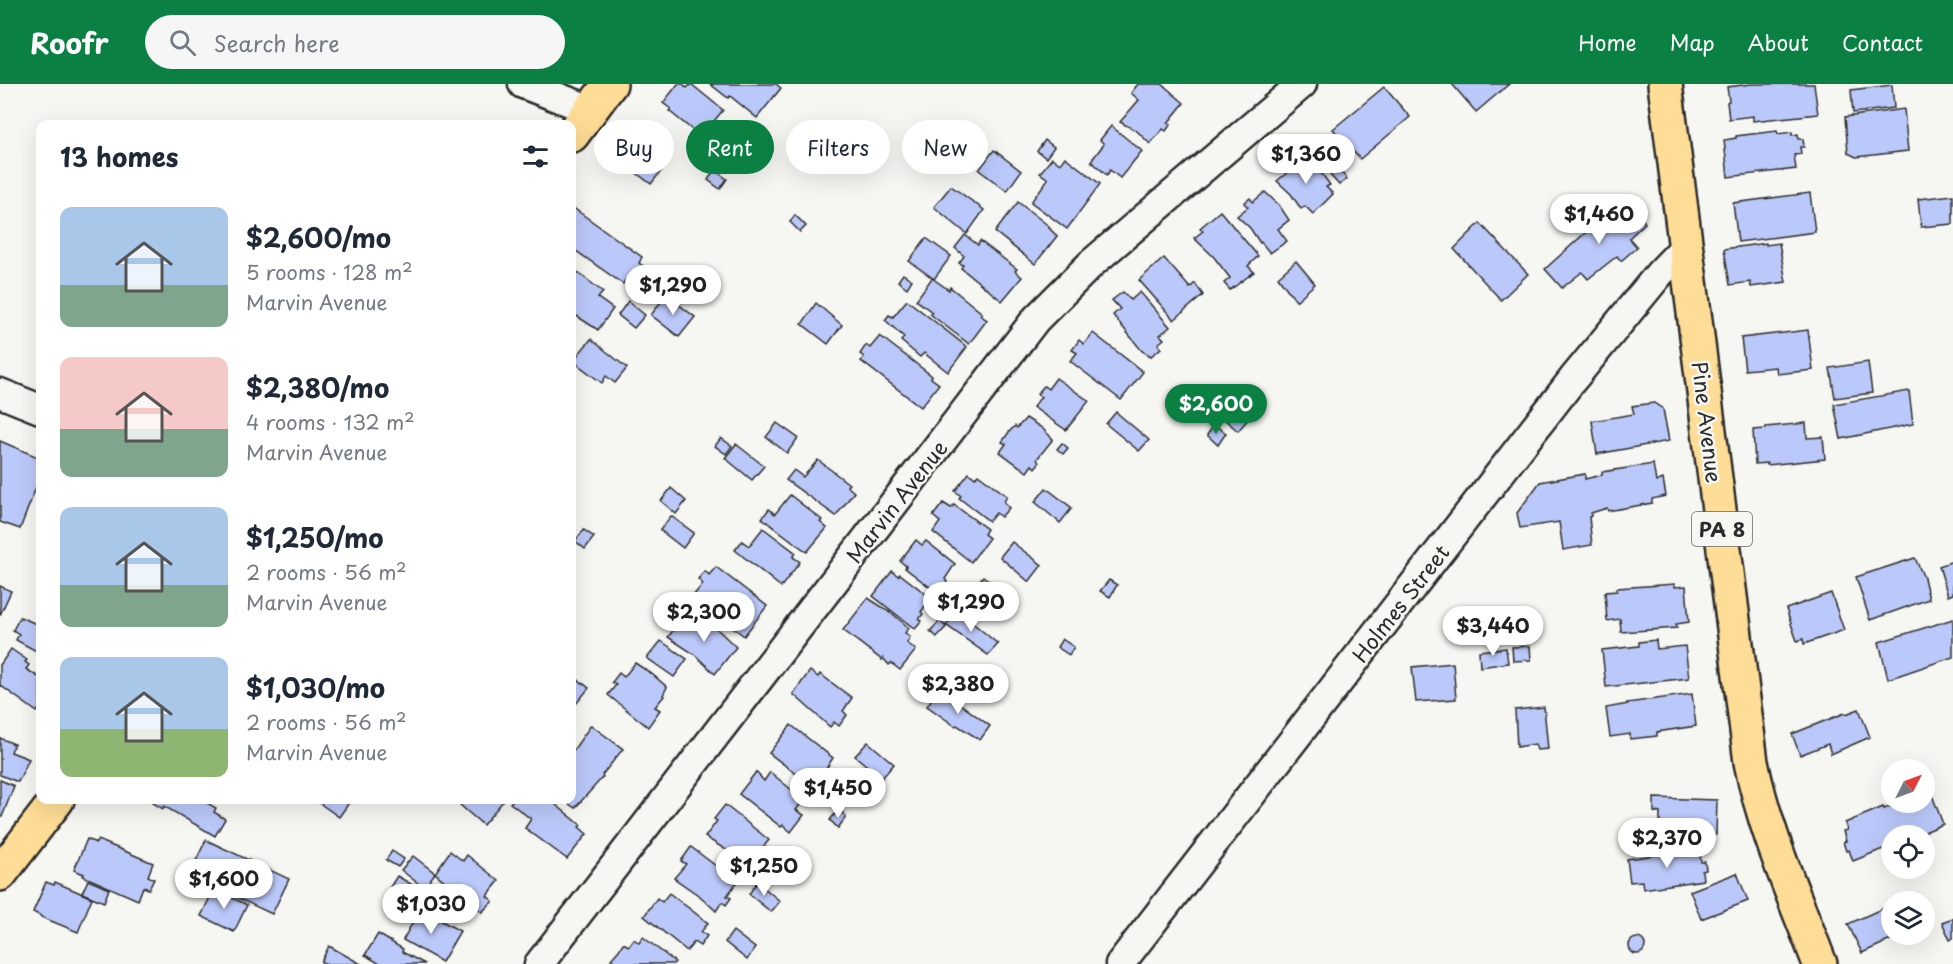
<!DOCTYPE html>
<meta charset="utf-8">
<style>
:root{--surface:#fff;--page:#f6f6f7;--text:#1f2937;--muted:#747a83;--accent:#0b8043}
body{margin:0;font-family:"Playpen Sans",sans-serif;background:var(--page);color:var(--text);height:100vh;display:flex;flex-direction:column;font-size:22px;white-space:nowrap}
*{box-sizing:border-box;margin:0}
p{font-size:20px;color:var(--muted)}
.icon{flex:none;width:33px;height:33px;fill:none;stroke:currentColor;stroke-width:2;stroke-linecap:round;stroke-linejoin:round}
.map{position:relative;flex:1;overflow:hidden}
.panel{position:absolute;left:36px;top:36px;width:540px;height:684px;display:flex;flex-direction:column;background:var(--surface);border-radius:12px;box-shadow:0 6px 24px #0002}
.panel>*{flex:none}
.hud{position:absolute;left:594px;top:36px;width:570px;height:54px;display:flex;gap:12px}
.needle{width:39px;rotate:48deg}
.fabs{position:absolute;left:1881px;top:675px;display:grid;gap:12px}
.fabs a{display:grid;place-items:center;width:54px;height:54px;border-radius:50%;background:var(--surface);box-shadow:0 6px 24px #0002;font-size:30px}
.price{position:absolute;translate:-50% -51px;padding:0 14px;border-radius:21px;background:#fff;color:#222;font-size:20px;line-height:39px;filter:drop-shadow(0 2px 3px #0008)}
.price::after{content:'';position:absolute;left:50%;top:36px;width:18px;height:14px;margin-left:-9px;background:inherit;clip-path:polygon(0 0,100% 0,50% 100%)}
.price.selected{background:var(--accent);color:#fff}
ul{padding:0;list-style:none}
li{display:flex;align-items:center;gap:18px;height:150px;padding:0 24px}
li span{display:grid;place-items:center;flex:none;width:168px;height:120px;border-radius:12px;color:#555}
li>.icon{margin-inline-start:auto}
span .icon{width:72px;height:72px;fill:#fffc;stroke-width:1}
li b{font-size:26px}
h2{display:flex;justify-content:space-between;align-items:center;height:72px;padding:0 24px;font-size:26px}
.tag{padding:0 21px;border-radius:27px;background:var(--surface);box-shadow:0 6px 24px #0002;font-size:21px;line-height:54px}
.tag.selected{background:var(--accent);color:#fff}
header{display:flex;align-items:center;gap:36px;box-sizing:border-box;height:84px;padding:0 30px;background:var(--accent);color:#fff}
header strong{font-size:28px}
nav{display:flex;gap:33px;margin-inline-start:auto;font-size:21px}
.search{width:420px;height:54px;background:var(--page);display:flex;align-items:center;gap:15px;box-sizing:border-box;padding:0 21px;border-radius:33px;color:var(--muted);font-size:22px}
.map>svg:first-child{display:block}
.building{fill:#bbc9fa;stroke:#2b2b2b;stroke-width:1.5}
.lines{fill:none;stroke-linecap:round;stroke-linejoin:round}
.street-casing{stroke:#2b2b2b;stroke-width:33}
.primary-casing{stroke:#2b2b2b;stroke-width:38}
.street{stroke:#f6f6f2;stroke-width:28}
.primary{stroke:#ffdd96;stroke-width:33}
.labels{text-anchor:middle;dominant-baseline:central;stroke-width:5;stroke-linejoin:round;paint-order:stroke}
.shield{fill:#f6f6f2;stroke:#686867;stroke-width:1.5}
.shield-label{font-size:20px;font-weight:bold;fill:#2b2b2b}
.street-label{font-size:21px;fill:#2b2b2b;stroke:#f6f6f2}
</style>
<header>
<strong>Roofr</strong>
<div class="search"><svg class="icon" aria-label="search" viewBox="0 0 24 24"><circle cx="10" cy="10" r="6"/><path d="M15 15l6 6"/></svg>Search here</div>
<nav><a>Home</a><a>Map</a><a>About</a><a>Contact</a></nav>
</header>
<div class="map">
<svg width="1953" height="880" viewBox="0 0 1953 880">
<rect width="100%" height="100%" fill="#f6f6f2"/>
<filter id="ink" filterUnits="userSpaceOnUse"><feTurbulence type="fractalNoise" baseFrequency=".0167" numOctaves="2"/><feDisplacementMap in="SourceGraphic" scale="12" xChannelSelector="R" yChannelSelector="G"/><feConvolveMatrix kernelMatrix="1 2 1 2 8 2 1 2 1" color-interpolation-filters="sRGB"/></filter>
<g filter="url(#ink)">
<g class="building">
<polygon points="678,0 683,0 687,4 691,0 723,26 701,53 669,27 671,25 663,19"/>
<polygon points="710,0 776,0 781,4 757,34 730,12 728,14"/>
<polygon points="1138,0 1162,0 1184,19 1168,39 1171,40 1166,47 1163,45 1150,60 1137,47 1120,38 1139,16 1131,9"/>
<polygon points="1452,0 1509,0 1476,28"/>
<polygon points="1751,0 1814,0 1818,30 1753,37 1753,32 1729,35 1727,18 1729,17 1727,3"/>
<polygon points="1892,1 1894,24 1853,29 1851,6"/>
<polygon points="1384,3 1410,33 1360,75 1333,45"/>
<polygon points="1904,25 1908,67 1856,73 1848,69 1845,33"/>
<polygon points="865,41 875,47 868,57 859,50"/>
<polygon points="1111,42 1142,67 1120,94 1110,86 1107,91 1091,77 1104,60 1100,56"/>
<polygon points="830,43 856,63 841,85 815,63"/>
<polygon points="1777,47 1778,50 1792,48 1792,51 1798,50 1799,55 1803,55 1804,63 1800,63 1801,70 1794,71 1796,85 1728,93 1724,56 1736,54 1736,52"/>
<polygon points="627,48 636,55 638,52 669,77 651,100 610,69"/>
<polygon points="749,48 773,66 765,78 740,59"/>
<polygon points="1045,56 1054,63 1046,74 1037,67"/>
<polygon points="994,66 1021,87 1007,107 979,86"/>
<polygon points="1065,73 1100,100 1067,145 1031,118 1048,95 1040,89 1052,74 1060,80"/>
<polygon points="1306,73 1319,86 1330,101 1326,103 1333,110 1313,130 1305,122 1301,125 1291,110 1277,97 1288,88 1284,84 1290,79 1293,83"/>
<polygon points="1338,84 1347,95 1339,101 1330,91"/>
<polygon points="714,86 727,95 720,105 708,96"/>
<polygon points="951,102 984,126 967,150 934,123"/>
<polygon points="1265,108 1279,121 1289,136 1278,145 1287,157 1270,169 1261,158 1260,159 1250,144 1237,132 1248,123 1244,119 1250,114 1253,118"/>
<polygon points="1810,109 1815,148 1738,158 1733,119"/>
<polygon points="1953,111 1953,140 1921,143 1918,115"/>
<polygon points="1624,114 1637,126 1645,139 1629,154 1637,163 1621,177 1617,172 1588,195 1582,188 1562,204 1545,185"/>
<polygon points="1018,118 1050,143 1049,144 1057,152 1035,180 995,148"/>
<polygon points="572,123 642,173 639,179 646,184 634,202 625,197 623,200 572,164"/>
<polygon points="1220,127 1258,172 1248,182 1254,188 1230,206 1224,199 1230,194 1213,172 1194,154 1203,147 1200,144"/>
<polygon points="795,131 806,142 800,148 790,138"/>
<polygon points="1480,139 1528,190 1501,216 1454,165"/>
<polygon points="965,151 978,161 980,157 1017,185 1015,187 1022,193 1002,217 961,184 963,181 959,179 964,172 955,164"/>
<polygon points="926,154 951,172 934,195 909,177"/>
<polygon points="1766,159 1766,161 1779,159 1786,198 1751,203 1750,198 1730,201 1724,165"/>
<polygon points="1164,174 1190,204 1195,199 1203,211 1174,236 1139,196"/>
<polygon points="1296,177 1315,200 1296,217 1278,193"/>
<polygon points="572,184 603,208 598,214 613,225 598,246 572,229"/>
<polygon points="903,190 912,196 907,204 898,197"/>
<polygon points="932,194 949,206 950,203 982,229 980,231 987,236 969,260 930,230 932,228 916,216"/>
<polygon points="1123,208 1131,216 1140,208 1170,243 1160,251 1164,255 1158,260 1161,264 1151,272 1142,267 1113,231 1120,225 1112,216"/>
<polygon points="666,211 695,233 679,253 651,231"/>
<polygon points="907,216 967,263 948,288 924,269 920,273 901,257 904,253 885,236 889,231 893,233"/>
<polygon points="628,217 645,231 634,244 618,231"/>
<polygon points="816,219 842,241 828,260 802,240"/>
<polygon points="1808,246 1813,286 1777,290 1776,283 1745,286 1741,254"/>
<polygon points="1093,249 1143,288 1121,316 1070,277 1077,269 1072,266 1079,256 1084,260"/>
<polygon points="880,252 932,292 931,294 939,300 921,323 861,277 864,273 860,270 866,261 870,264"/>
<polygon points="591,255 627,284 615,299 606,292 602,299 573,277"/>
<polygon points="1868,278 1872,309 1835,314 1830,284"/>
<polygon points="1056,294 1089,317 1066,346 1033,323 1041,313 1037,310 1044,302 1048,305"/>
<polygon points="1247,307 1257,319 1249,327 1238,315"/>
<polygon points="1909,307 1913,340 1841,355 1834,320"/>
<polygon points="1654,319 1663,325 1669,357 1597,370 1592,337 1634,330 1632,322"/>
<polygon points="1236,322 1249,334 1238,347 1224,335"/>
<polygon points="1116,328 1149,356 1139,367 1106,340"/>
<polygon points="1026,334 1042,344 1053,355 1037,375 1039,379 1035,384 1032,381 1027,388 1000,368 1006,360 1002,358 1009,348 1015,342 1017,344"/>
<polygon points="777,339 798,354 787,369 766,353"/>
<polygon points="1806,339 1807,354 1823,353 1825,375 1767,381 1767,379 1755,380 1753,346 1766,345 1766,343"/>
<polygon points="1214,341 1226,349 1218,361 1207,351"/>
<polygon points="721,354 732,362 726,370 715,362"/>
<polygon points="0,357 40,374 40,393 20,445 0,438"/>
<polygon points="1062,359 1068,364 1063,370 1057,365"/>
<polygon points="736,360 764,382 752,396 725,374"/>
<polygon points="818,376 849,400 847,402 854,408 836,432 786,396 794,386 803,393"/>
<polygon points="1653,380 1656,398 1663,395 1666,412 1652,415 1652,419 1608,427 1607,424 1591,429 1591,432 1589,433 1592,461 1563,466 1559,438 1520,444 1517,429 1540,398 1585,390 1585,395 1602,391 1602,388"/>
<polygon points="969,389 975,394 978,390 1007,412 1004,418 1009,424 1001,433 996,429 989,437 959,414 961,412 955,407"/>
<polygon points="671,404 686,417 676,430 661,417"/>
<polygon points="1046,404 1072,424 1060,439 1035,418"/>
<polygon points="790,411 822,436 820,438 827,444 807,468 762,434 769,425 775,430"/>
<polygon points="943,419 951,424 954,421 987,445 984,450 989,454 971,478 933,448 940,438 933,432"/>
<polygon points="671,432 694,449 683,464 660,446"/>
<polygon points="763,444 796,469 793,473 800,478 781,503 735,466 742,457 749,462"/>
<polygon points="584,446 594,453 585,465 575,457"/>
<polygon points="916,456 922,461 926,457 955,480 945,495 947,498 945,501 949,503 942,511 936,505 935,507 905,484 906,482 900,477"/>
<polygon points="1012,458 1042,481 1029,498 1000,473"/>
<polygon points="1915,474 1924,494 1929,515 1870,536 1856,493"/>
<polygon points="1953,477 1953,510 1948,512 1939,482"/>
<polygon points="716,483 767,522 744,552 693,512 703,500 698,495 705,487 709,491"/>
<polygon points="892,487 898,492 900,490 931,514 921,528 923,530 919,535 922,537 915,545 873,512"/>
<polygon points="983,492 1005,509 994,523 972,507"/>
<polygon points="1109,496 1117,501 1110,513 1100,507"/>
<polygon points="1675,500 1675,503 1686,502 1689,538 1676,540 1677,544 1621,548 1620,535 1607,537 1605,508 1617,507 1617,504"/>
<polygon points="0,502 11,507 0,531"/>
<polygon points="1831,509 1844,546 1804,560 1803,555 1797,557 1786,525"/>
<polygon points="868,514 893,530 909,544 905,549 910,553 907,559 916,566 900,586 891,579 889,581 883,574 882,576 843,546"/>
<polygon points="957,526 998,560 988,571 946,541"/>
<polygon points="698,532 716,544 736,563 715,590 694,570 668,553 681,536 689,543"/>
<polygon points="20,533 39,541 40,539 40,569 16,556 19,550 13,546"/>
<polygon points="1953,535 1953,573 1888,595 1879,558"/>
<polygon points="940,537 946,543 937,553 930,547"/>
<polygon points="1062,555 1074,563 1069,571 1057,563"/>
<polygon points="1656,556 1657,565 1685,562 1689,594 1606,603 1602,566 1639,562 1639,558"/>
<polygon points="661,557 687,575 674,593 647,574"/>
<polygon points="1530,562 1531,576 1513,577 1512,563"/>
<polygon points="1506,564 1508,579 1480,583 1479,567"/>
<polygon points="11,565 27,576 25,578 29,581 26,585 40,594 40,623 37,628 0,601 0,581"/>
<polygon points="635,579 652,590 667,603 663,611 664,612 655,623 660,626 648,643 608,611 616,601 612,598 619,589 624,593"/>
<polygon points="1453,579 1456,615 1416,618 1412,583"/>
<polygon points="810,587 818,593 820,590 852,614 843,627 847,631 839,642 834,638 830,643 793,610"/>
<polygon points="572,591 589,604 576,620 572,616"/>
<polygon points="938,606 940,608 941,606 990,642 980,656 957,641 955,642 927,622"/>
<polygon points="1692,610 1696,642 1657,648 1657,652 1630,655 1630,650 1610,653 1606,624 1628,620 1627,619"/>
<polygon points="1544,623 1548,665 1537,666 1535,660 1517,663 1515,626"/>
<polygon points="1859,625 1870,653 1831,670 1828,660 1800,671 1792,650 1845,629 1846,630"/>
<polygon points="591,641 623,665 602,691 603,693 575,724 563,716 572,716 572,668"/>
<polygon points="791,641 833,674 827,683 830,688 826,693 823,690 813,703 769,669"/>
<polygon points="0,654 14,660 11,668 29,675 18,698 0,691"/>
<polygon points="868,658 894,680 882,694 855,672"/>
<polygon points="756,688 764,697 770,688 804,716 796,726 804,731 791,748 783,741 781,743 739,710"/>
<polygon points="0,696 14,702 2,733 0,733"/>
<polygon points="1932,711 1943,740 1916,752 1892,752 1892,768 1885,770 1883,765 1853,777 1849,766 1846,767 1843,758 1846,757 1843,747 1847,746 1845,739 1883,723 1884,725 1902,718 1903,720 1924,718 1924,714"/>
<polygon points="1654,714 1717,716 1716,751 1660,749 1660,729 1654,728"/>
<polygon points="151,716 202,716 216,724 214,728 225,735 215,752 164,722 163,725 153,719 154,717"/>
<polygon points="315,716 351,716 339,733"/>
<polygon points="465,716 504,716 483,741 460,721"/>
<polygon points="513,716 543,716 545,717 550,716 581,741 579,743 587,750 567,775 525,744 531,735 510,719"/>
<polygon points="725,721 769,756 760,767 765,771 759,780 754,776 748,785 733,770 705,753 717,737 714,735"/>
<polygon points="839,725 846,733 838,744 830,736"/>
<polygon points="87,755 96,759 98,756 153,779 148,792 154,795 149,805 143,803 138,816 83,792 84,790 74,786"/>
<polygon points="206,756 289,795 272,830 189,791"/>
<polygon points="691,763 737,798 727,812 731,814 726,821 722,818 716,827 701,813 674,794 686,780 681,777"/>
<polygon points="1699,765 1701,778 1705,778 1706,786 1702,787 1703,796 1643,805 1642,797 1630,798 1627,775"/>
<polygon points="392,767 404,775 398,783 386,776"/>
<polygon points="450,767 463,777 467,771 499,797 487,812 493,817 482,828 435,789"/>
<polygon points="413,772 435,789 424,804 401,786"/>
<polygon points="1737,789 1748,817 1701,835 1690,807"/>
<polygon points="397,792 423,807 414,823 387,808"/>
<polygon points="88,796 109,805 104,818 82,809"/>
<polygon points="46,798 54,801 55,798 92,814 78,848 41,833 41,832 33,828"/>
<polygon points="757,798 780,817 771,828 749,810"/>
<polygon points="214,805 247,821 234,848 201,832"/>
<polygon points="669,809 708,839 701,848 707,852 700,862 694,858 687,867 644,832 657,814 662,818"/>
<polygon points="1888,822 1889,823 1892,822 1892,850 1904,850 1862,869 1848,840"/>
<polygon points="420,825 460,847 442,878 403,856"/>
<polygon points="1953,834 1953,854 1950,856 1942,838"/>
<polygon points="733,847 755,864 747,876 725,858"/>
<polygon points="378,850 403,865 402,868 425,880 380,880 365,871"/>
<polygon points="643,853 675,878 673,880 618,880 611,875 619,866 623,859 629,862 634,855 639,859"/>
<circle cx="1637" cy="862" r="8"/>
<polygon points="329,862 361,880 325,880 321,878"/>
</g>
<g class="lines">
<defs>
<g id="street">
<polyline points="523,0 591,26"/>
<polyline points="0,309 40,325"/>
<polyline points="539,880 1036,235 1092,179 1302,0"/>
<polyline points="1120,880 1573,295 1660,189 1685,163"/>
</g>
<g id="primary">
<path d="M1665,0L1751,678C1765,748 1795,814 1820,880"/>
<polyline points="572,51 610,0"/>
<polyline points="0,790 57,716"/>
</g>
</defs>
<use href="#street" class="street-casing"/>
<use href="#primary" class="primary-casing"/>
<use href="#street" class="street"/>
<use href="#primary" class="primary"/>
</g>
</g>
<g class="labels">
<rect class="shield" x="1692" y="428" width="60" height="34" rx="4.5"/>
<g class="shield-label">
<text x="1722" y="445">PA 8</text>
</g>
<g class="street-label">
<text transform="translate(1708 338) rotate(83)">Pine Avenue</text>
<text transform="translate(896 417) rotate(-52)">Marvin Avenue</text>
<text transform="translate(1400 519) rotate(-52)">Holmes Street</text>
</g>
</g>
</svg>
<div class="fabs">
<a><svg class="needle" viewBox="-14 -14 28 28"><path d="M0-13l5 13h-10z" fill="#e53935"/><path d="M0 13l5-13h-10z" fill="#747a83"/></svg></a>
<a><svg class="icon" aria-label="locate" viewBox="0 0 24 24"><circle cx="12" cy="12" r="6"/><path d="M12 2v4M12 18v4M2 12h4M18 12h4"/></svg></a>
<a><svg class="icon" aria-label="layers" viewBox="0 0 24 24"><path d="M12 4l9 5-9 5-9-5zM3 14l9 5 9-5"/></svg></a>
</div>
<b class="price" style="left:1306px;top:101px">$1,360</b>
<b class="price" style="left:1599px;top:161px">$1,460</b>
<b class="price" style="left:673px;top:232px">$1,290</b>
<b class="price selected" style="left:1216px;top:351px">$2,600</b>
<b class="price" style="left:971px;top:549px">$1,290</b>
<b class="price" style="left:704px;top:559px">$2,300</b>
<b class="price" style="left:1493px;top:573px">$3,440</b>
<b class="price" style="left:958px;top:631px">$2,380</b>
<b class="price" style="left:838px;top:735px">$1,450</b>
<b class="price" style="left:1667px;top:785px">$2,370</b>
<b class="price" style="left:764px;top:813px">$1,250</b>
<b class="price" style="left:224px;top:826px">$1,600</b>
<b class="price" style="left:431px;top:851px">$1,030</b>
<div class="hud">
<a class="tag">Buy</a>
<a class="tag selected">Rent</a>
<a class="tag">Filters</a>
<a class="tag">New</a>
</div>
<section class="panel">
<h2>13 homes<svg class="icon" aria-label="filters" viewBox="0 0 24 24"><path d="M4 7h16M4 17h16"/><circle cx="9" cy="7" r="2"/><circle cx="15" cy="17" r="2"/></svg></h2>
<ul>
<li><span style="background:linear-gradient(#a9c7e8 65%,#7fa58c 0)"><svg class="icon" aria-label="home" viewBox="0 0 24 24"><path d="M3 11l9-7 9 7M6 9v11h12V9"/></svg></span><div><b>$2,600/mo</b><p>5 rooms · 128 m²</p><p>Marvin Avenue</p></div></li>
<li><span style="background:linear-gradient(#f6c9c9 60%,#7fa58c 0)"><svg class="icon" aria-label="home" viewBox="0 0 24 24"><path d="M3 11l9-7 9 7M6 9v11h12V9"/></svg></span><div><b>$2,380/mo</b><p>4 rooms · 132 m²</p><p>Marvin Avenue</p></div></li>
<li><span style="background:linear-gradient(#a9c7e8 65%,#7fa58c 0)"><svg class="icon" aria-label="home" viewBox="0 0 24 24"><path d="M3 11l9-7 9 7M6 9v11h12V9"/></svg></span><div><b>$1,250/mo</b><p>2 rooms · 56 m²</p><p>Marvin Avenue</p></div></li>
<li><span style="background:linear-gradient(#a9c7e8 60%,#8fb573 0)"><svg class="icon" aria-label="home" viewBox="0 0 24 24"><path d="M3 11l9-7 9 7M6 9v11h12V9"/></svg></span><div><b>$1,030/mo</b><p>2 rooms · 56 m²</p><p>Marvin Avenue</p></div></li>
</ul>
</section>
</div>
